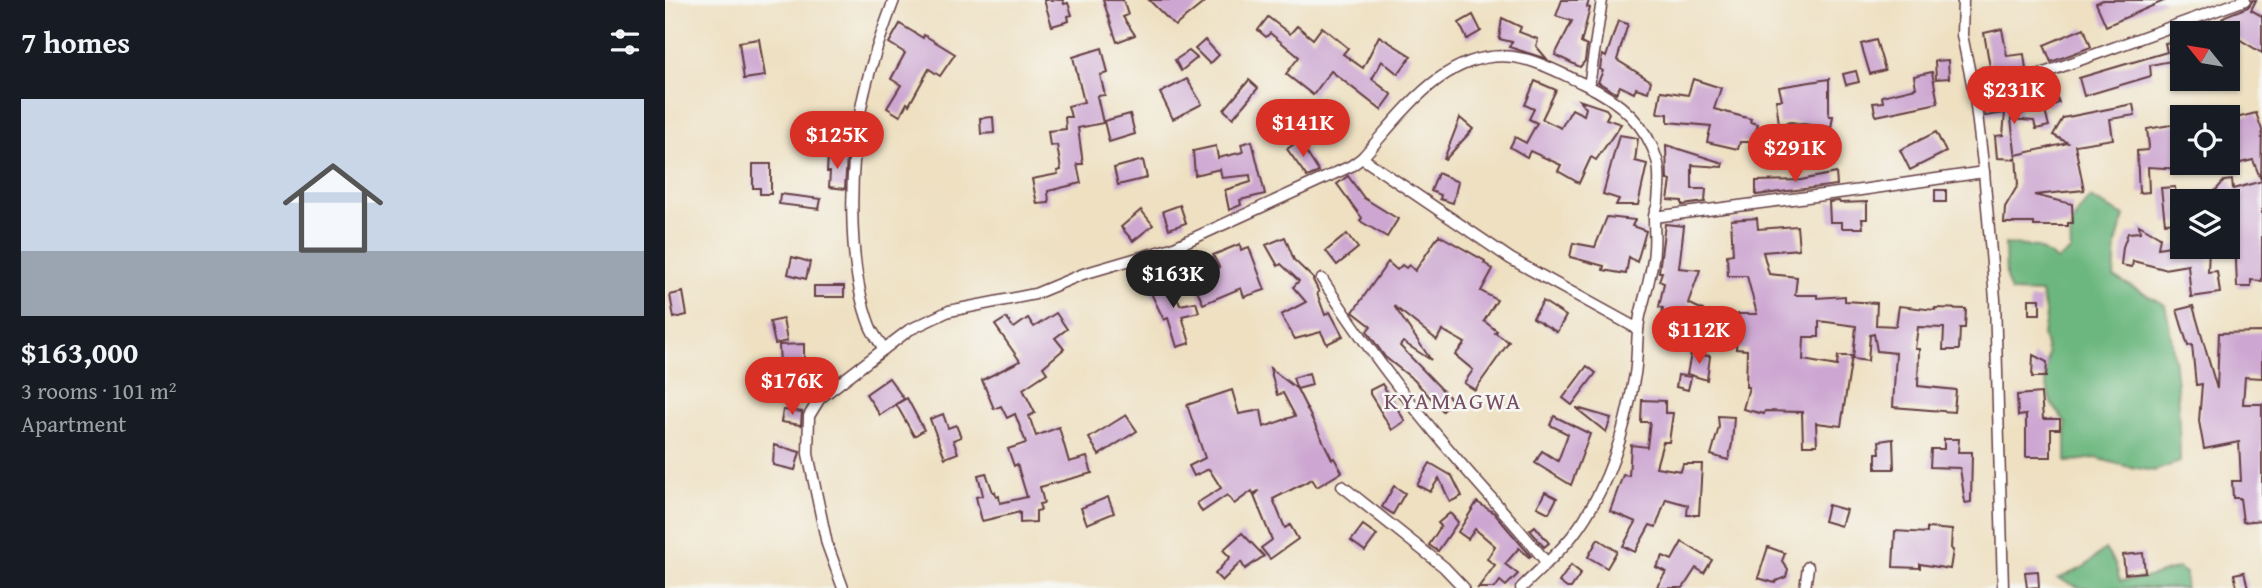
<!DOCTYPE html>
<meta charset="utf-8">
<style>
:root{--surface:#171b24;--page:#20242c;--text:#f1f3f6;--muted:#9ea1a6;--line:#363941;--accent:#d93025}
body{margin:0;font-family:"Gentium Book Plus",serif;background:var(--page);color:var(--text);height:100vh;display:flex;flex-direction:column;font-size:26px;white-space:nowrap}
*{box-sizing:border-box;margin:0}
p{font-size:23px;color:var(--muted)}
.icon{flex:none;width:38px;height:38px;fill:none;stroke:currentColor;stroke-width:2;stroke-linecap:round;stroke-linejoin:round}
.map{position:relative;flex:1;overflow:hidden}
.drawer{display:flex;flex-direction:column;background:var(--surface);width:665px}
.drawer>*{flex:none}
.needle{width:46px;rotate:300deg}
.fabs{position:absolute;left:1505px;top:21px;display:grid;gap:14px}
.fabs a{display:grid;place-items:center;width:70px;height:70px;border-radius:0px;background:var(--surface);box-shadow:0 2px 5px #0004;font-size:35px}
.price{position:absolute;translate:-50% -60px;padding:0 16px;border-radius:24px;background:var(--accent);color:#fff;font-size:23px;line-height:46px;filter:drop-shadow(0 2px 4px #0008)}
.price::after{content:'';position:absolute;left:50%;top:42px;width:21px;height:16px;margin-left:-10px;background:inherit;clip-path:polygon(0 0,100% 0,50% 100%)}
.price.on{background:#222;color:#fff}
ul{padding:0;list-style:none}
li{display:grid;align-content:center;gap:14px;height:371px;padding:0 21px}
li+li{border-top:2px solid var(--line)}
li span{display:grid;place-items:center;height:217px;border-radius:0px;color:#555}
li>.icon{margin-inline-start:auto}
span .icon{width:126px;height:126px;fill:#fffc;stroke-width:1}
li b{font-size:30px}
h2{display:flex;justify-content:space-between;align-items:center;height:84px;padding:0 21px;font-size:30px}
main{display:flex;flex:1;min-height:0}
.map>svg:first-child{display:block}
.forest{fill:#6cb77f;stroke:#5b6b55;stroke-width:2}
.building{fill:#cda7d2}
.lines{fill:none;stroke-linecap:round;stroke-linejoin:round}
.minor-casing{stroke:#633c42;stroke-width:13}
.minor{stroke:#fff;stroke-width:10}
.labels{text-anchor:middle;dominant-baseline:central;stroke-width:5;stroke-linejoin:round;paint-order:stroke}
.quarter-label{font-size:24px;letter-spacing:2px;fill:#784f65;stroke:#f6f6f2}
</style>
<main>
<section class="drawer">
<h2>7 homes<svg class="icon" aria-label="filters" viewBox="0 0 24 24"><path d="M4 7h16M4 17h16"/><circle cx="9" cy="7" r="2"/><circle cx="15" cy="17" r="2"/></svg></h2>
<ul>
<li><span style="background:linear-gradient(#c9d6e8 70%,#9aa5b1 0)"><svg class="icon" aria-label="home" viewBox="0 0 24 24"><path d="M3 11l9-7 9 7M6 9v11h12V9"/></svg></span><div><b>$163,000</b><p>3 rooms · 101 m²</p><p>Apartment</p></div></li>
</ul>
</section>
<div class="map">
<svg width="1597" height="588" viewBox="0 0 1597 588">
<rect width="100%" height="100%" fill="#f6f6f2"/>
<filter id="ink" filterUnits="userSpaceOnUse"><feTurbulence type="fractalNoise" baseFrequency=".0143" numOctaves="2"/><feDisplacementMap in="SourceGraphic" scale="14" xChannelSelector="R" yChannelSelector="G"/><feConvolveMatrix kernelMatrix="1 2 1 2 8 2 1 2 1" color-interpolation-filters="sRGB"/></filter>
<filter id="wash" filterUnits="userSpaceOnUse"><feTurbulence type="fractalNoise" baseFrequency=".00686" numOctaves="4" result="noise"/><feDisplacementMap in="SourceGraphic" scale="28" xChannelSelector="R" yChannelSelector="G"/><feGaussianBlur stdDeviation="1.57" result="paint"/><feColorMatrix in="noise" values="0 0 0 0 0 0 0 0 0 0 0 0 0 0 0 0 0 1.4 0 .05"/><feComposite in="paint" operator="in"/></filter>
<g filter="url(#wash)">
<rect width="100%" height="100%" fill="#eee0c1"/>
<g class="forest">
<path d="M1425,198L1459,216L1451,244L1449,277L1500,305C1512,356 1514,410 1515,462L1489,471L1460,466L1431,458L1401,462V423L1386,403L1380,378L1383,354L1378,335L1381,316L1376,293L1346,292L1341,278L1340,244L1371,247L1392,260L1406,251C1404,226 1407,217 1425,198Z"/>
<polygon points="1440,549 1451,566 1455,581 1480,578 1513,568 1521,573 1520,588 1416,588 1393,579 1419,567"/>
</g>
<g id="blocks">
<g class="building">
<polygon points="379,0 398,0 399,4 403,3 407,15 403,16 404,21 387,26"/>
<polygon points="438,0 458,0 463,15 458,17 470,35 452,42"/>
<polygon points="484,0 542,0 510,26"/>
<polygon points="897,0 924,0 922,7 925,8 916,43 922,46 920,61 915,67 890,55 907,21 891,16"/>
<polygon points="1438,0 1501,0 1441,26 1431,3"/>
<polygon points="1588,0 1591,0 1586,10 1597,16 1597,53 1551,25 1560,16 1583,7"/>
<polygon points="808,15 816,31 802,39 794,23"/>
<polygon points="603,17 625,34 632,26 648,39 657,27 683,48 678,54 698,68 714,36 746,56 733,74 717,61 707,79 727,95 716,110 666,71 648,95 621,74 634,57 605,33 601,37 593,30"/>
<polygon points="837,18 856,27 854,32 873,39 871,46 882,59 844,47 847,42 834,39"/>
<polygon points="953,21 963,24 952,60 986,81 983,92 971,88 969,93 955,86 951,93 933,82 938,71 935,69 937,55 941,57"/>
<polygon points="235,24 258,38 259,35 290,54 275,76 264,69 244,105 242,103 235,116 222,108 236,85 226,79 240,53 224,43"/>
<polygon points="1419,28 1426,47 1386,62 1379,45"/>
<polygon points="1337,29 1342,56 1359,54 1361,69 1318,87 1317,67 1325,67 1319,33"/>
<polygon points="94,39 100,76 79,79 74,42"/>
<polygon points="540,40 554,55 545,64 530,49"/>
<polygon points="1211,40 1220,70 1205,74 1196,44"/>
<polygon points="1517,40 1517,59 1485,65 1486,76 1419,96 1414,78 1502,52 1500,43"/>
<polygon points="437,48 443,73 435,75 440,95 432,96 438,123 413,128 418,164 412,164 416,183 383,191 384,203 372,204 367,179 393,174 392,171 396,170 392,145 385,146 383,131 401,129 400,117 406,117 403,106 419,102 408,57"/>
<polygon points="524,51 532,58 516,71 510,60"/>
<polygon points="1283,60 1284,78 1271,79 1270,61"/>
<polygon points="1191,71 1194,82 1181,85 1178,74"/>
<polygon points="1267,72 1273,103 1211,116 1208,103 1218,102 1217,96 1251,88 1249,76"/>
<polygon points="522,79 537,104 508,119 495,93"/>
<polygon points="1028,79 1056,88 1049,109 1086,119 1085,122 1093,124 1088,142 1075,142 1073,149 1042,142 1046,126 1003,122 1003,114 992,113 996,91 1023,95"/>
<polygon points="1164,79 1164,116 1168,116 1166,128 1126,122 1114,124 1111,100 1117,100 1114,87"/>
<polygon points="584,80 593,88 568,118 559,110"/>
<polygon points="870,81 891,90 877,119 896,128 907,109 919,115 921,108 914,100 941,109 944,113 941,119 956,124 931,160 926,157 914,183 893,171 896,165 865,151 862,157 845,147 850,137 861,143 872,123 864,119 869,109 860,105"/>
<polygon points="1388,86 1394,103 1383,107 1377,89"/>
<polygon points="1350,99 1355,114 1379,108 1384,126 1371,129 1369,121 1346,119 1351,159 1332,158 1330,136 1338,135 1340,113 1320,116 1319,110"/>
<polygon points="1468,104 1470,115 1445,119 1448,139 1410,145 1419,190 1369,195 1407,204 1408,223 1403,223 1403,226 1369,226 1369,223 1339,223 1340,207 1353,185 1351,155 1403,143 1388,135 1398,118"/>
<polygon points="1591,113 1597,130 1596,180 1588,160 1563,166 1563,120"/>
<polygon points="465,114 470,134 444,142 439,121"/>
<polygon points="328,117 329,133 316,134 315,118"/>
<polygon points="795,118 808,129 780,160 779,159"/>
<polygon points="1517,123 1517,169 1483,167 1484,192 1474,193 1472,151 1482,150 1484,147 1482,129"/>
<polygon points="1271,132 1281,152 1245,170 1235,150"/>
<polygon points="954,135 973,138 970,161 982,164 973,205 951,205 954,199 938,194"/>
<polygon points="587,141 600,194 575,200 576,205 564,210 560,190 586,182 585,175 557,178 555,169 530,175 528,151 551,146 553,158 578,152 576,144"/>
<polygon points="634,141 654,172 642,177 622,149"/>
<polygon points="1001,145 1058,163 1057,167 1027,165 1027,189 1041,189 1040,202 1017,205 1017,201 1003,200 1006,181 1002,180"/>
<polygon points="163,155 182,156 180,189 164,187 165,172 162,172"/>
<polygon points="478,160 482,178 453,185 449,168"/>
<polygon points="88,164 106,164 106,194 95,194 95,188 88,188"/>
<polygon points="773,173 793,182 788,203 775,199 776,195 766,191"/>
<polygon points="1171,173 1172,185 1091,195 1091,181 1136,180"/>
<polygon points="683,176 699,198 733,219 722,237 695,221 697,218 672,184"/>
<polygon points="1567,180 1568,189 1597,181 1597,281 1586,280 1586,287 1572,287 1570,235 1563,235 1563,201 1541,201 1559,181"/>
<polygon points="1510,187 1514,222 1500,223 1496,188"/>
<rect x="1270" y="190" width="11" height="12"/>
<polygon points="115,194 156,199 154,209 114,204"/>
<polygon points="1174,201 1175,203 1202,202 1202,219 1197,219 1198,228 1177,228 1177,222 1165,222 1164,202"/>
<polygon points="515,205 521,223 504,229 498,211"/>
<polygon points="476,210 488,225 468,241 456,227"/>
<polygon points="942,217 970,220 967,226 981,231 972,262 964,257 961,274 938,270 939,266 905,257 908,243 930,247"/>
<polygon points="1092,218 1093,229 1132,226 1134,249 1098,252 1104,274 1132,277 1130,295 1152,295 1152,298 1180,296 1180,301 1212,303 1211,325 1231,326 1234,306 1270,310 1270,308 1301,309 1300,328 1295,328 1294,350 1278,350 1279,328 1253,327 1250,349 1254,349 1253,386 1291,390 1289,412 1228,407 1231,353 1212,351 1209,334 1205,335 1203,361 1188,359 1191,326 1154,321 1154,337 1139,337 1138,360 1172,366 1173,356 1187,356 1176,426 1151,423 1152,445 1138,445 1137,412 1100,411 1099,414 1078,409 1084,387 1081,387 1082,350 1071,349 1073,314 1092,314 1082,276 1063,276 1062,255 1068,254 1066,220"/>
<polygon points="1000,224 1019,226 1014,268 1035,270 1023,303 1038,310 1034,319 1025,316 1023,321 1017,318 1015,325 996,322 998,308 994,307 999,283 994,281 997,272 994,272"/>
<polygon points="1474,225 1495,237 1493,248 1517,244 1517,247 1544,247 1543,272 1552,271 1555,293 1526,297 1523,265 1499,269 1468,261 1467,267 1456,265 1458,247 1463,233 1475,232"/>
<polygon points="682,234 693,248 672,265 661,251"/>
<polygon points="774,235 820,261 819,263 828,269 816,291 832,300 819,321 832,331 830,333 844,342 810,390 799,383 808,370 790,355 800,343 777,330 772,340 729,306 766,360 738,342 735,346 788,401 778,411 749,380 720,357 702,331 706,326 688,312 723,262 732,270 737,265 741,268 744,265 750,271"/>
<polygon points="620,237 629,260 649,279 648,280 654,292 652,293 660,315 665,312 678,336 662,344 656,332 630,339 616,315 641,302 628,287 634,281 616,264 613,266 601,245"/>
<polygon points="575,244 576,250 584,247 600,290 579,297 576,288 538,304 527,278 554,267 548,255"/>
<polygon points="127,257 145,262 141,279 123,274"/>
<polygon points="504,278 515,305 531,302 534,312 517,316 525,343 512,347 503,318 499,320 483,287"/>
<rect x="149" y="286" width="30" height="11"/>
<polygon points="18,292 22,315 9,318 5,295"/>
<rect x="1364" y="299" width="11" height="15"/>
<polygon points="878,301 901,316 892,332 868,318"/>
<polygon points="1528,306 1552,389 1554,333 1597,332 1597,378 1580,377 1578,404 1597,404 1597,520 1578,522 1575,498 1568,498 1567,481 1576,481 1574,442 1539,449 1534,421 1537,384 1531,385 1527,345 1523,346 1512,310"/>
<polygon points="391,313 402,329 390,338 399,349 378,367 382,373 358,389 370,413 364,416 371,436 394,427 404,462 422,457 427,473 375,487 379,503 374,504 376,510 371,511 371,522 355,523 355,512 317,521 311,497 318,495 313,475 321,473 328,492 330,492 331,497 334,496 335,503 362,497 352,464 349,466 343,449 361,443 350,414 342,418 336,406 329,409 317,380 355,361 330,325 341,318 349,328 363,318 369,327"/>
<polygon points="118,319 122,341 110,344 105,322"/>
<polygon points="139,344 139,365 115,366 114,345"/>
<polygon points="1026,354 1045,356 1042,380 1022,374"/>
<polygon points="1368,355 1382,362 1381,377 1367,377"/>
<polygon points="922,366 931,373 907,405 898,398"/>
<polygon points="605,368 632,389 667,459 669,458 677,472 652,487 647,479 608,499 620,528 625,525 633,539 605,559 596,548 607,540 589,496 594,491 588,494 587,491 569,504 562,495 537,512 532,503 556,488 544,469 529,476 524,466 540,458 522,405 567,390 574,414 596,410 599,427 630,416 618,393 612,395"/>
<polygon points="644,373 647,385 632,389 628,378"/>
<polygon points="1013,375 1026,377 1023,390 1011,387"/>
<polygon points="224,378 239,399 215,415 201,394"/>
<polygon points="717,384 740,421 727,430 705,394 705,390"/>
<polygon points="1376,393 1378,419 1395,419 1395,429 1386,429 1386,457 1361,457 1361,415 1353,416 1352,395"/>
<polygon points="242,398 259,430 249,436 231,404"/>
<polygon points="977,400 1000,401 1000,413 1008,413 1004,442 998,442 991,467 1016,471 1018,464 1037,464 1034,515 1022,515 1023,505 1001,499 991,527 985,525 970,552 958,546 971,522 945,511 958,475 964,476 966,445 982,447 985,422 976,422"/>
<polygon points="912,408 946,418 941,432 912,409"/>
<polygon points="118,410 137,412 136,425 116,422"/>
<polygon points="278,414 283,428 291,425 296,437 288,440 293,453 280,458 265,419"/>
<polygon points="461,415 472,431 434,455 424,438"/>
<polygon points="889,416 925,434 906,485 870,463 877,451 893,461 903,434 885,425"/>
<polygon points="1053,416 1069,417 1067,444 1063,460 1046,455 1054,427"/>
<polygon points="1228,439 1229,469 1211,469 1211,453 1215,453 1214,441"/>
<polygon points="1279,439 1294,439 1293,452 1307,452 1306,502 1300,503 1295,468 1265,467 1266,449 1279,449"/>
<polygon points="109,445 135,452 130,470 108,465"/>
<polygon points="765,463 787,476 797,496 785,502 774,478 765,492 752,485"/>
<polygon points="729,486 740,493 728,514 717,507"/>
<polygon points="880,492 892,498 884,513 872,507"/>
<polygon points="443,497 449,513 422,524 416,508"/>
<polygon points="812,502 829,513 866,556 864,557 854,548 840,564 853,574 841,586 835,581 830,588 813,588 830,565 822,559 830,546 810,529 803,539 793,532"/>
<polygon points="1163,505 1181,510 1176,526 1159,521"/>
<polygon points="785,513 793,522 773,551 764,545 776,526 773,523"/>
<polygon points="698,525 712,535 700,551 686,541"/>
<polygon points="870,526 884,543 879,547 865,530"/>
<polygon points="1262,528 1287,530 1286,549 1288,550 1285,569 1255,564 1255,568 1228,567 1230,531 1262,533"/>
<polygon points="577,533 599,556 580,569 576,562 557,581 550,574 565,557 558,550"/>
<polygon points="933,539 952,551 942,568 923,557"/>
<polygon points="1017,542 1047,560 1039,573 1031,568 1018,588 991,588 1001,572 991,567 998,556 1007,560"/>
<polygon points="1103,547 1120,553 1117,561 1123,569 1121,577 1111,581 1110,583 1093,578"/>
<polygon points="1478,553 1480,572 1460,574 1458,555"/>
<polygon points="906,565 916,573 906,588 902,588 894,582"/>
<polygon points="1373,571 1374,587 1362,588 1360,572"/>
<polygon points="1579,572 1583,588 1572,588 1569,574"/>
</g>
</g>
</g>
<g filter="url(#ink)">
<use href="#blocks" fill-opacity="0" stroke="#633c42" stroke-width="2"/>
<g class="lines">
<defs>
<g id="minor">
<path d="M229,0C216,35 203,71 196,108C184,170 182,267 205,326C208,334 214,341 219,349L244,330L284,311L370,294L418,274L507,248L686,166L697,158C737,114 780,49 848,57C872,60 895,73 917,83C952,99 981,122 992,160C996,173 994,189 993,202C993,207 989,212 989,217C989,227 990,238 989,249C988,271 980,294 975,316C971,335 973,355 970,374C960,431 944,488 908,535C893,554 873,571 856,588"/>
<polyline points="1298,0 1297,35 1310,98 1319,172 1330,299 1338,588"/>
<polyline points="924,86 937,0"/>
<polyline points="1310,98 1580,0"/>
<polyline points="697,158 846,259 973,329"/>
<polyline points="989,217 1196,190 1319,172"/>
<path d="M657,279C696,339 739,397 786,452C817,489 851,524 881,562"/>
<polyline points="677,486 779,567 799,588"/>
<polyline points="178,588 162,544 143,454 144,416 155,398 219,349"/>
<polyline points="1140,588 1143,567"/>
</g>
</defs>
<use href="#minor" class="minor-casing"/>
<use href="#minor" class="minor"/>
</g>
</g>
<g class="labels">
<g class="quarter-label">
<text x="788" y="400">KYAMAGWA</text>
</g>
</g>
</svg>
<div class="fabs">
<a><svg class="needle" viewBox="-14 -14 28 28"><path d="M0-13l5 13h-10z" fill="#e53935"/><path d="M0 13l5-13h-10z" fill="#9ea1a6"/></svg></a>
<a><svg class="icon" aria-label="locate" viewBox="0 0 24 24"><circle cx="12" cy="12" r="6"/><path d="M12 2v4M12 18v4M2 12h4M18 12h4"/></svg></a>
<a><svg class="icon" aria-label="layers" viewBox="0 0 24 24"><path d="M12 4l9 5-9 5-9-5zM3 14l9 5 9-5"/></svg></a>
</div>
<b class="price" style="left:1349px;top:126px">$231K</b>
<b class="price" style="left:638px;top:159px">$141K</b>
<b class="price" style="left:172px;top:171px">$125K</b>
<b class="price" style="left:1130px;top:184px">$291K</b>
<b class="price on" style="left:508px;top:310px">$163K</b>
<b class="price" style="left:1034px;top:366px">$112K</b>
<b class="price" style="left:127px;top:417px">$176K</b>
</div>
</main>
